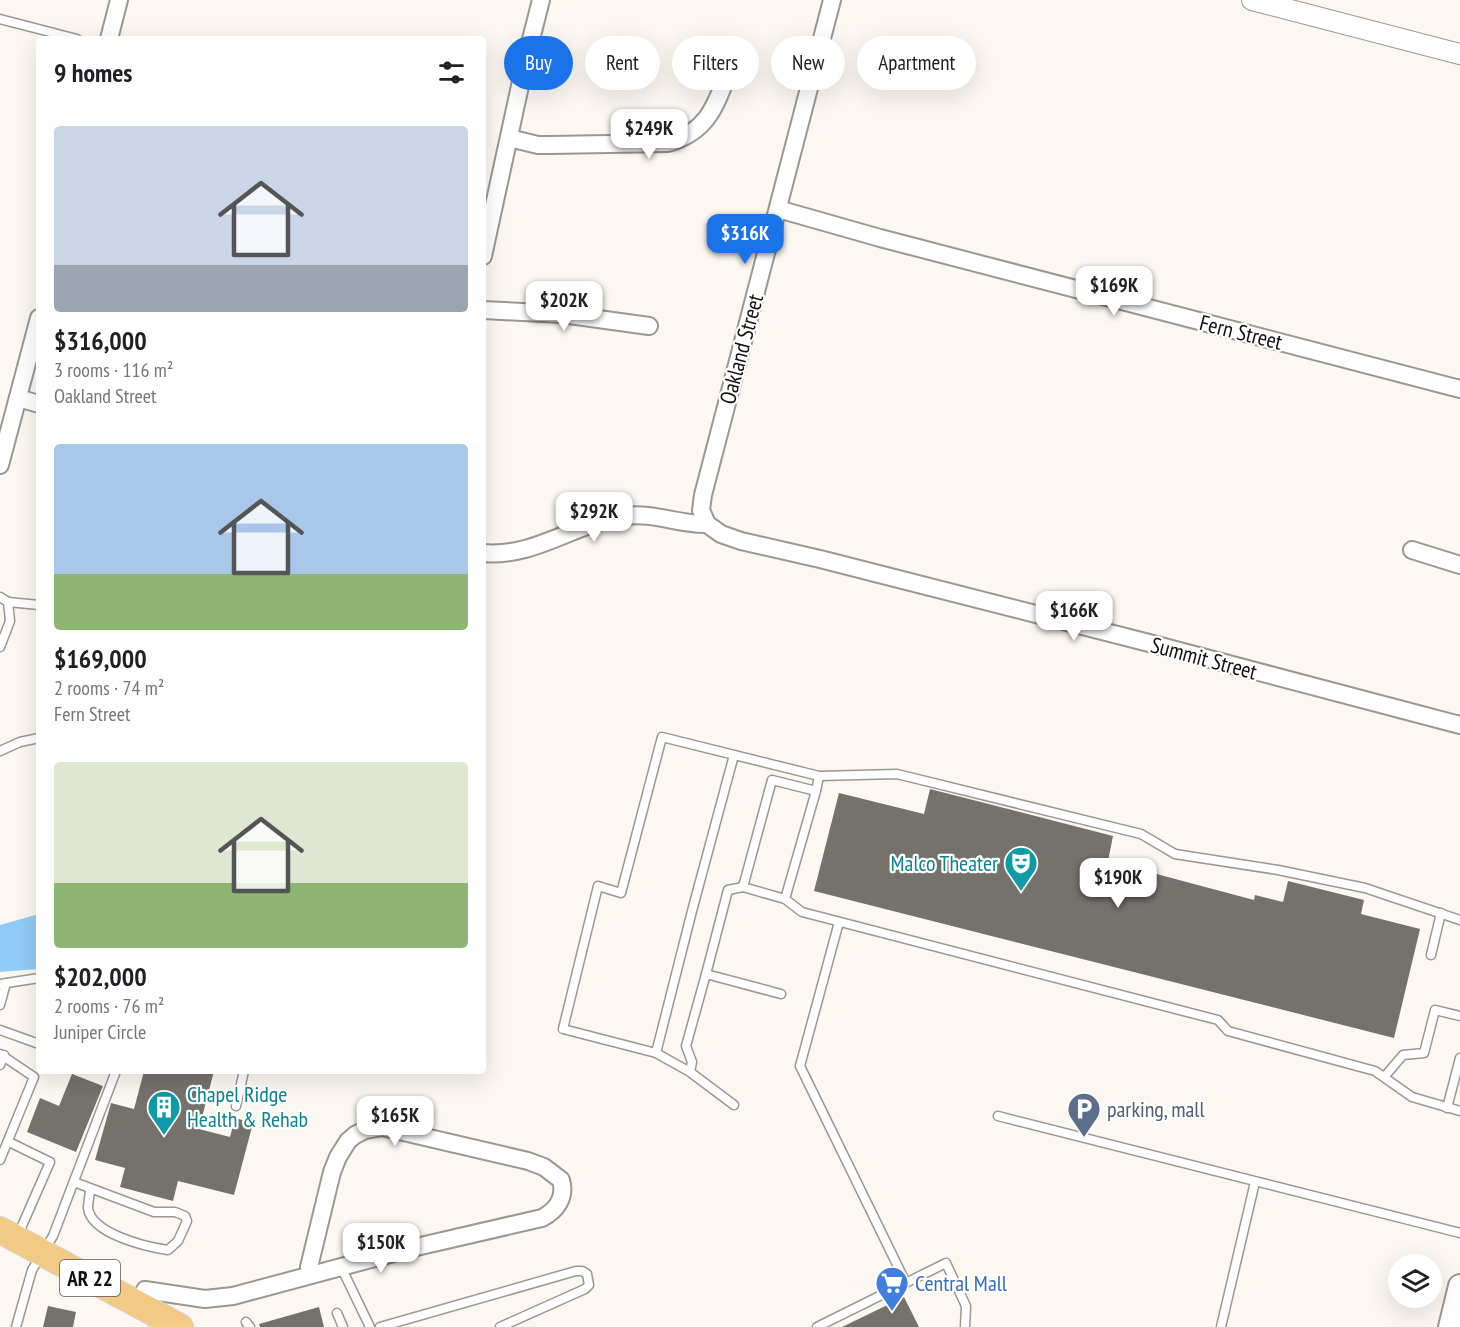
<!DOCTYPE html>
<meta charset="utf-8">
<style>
:root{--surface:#fff;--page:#f6f6f6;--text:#202124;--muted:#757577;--accent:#1a73e8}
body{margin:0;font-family:"PT Sans Narrow",sans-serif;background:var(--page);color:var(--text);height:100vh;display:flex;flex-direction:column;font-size:22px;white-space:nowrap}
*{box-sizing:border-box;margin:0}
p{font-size:20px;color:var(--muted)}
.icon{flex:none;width:33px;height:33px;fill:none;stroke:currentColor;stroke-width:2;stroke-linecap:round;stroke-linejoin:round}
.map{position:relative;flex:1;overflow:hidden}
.panel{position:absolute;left:36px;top:36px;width:450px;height:1038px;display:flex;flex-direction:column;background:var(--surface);border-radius:6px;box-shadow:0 6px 24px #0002}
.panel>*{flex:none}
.hud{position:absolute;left:504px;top:36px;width:570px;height:54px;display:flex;gap:12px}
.controls{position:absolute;left:1388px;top:1254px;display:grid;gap:12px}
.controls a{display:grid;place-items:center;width:54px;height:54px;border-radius:50%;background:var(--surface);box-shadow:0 6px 24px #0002;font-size:30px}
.price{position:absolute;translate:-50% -51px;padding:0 14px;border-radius:12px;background:#fff;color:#222;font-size:20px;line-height:39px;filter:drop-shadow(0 2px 3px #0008)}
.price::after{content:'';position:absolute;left:50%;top:36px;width:18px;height:14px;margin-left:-9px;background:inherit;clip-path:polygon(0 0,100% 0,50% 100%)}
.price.current{background:var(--accent);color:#fff}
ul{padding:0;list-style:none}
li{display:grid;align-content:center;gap:12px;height:318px;padding:0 18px}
li span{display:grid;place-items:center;height:186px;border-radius:6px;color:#555}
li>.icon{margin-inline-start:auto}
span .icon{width:108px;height:108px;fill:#fffc;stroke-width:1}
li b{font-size:26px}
h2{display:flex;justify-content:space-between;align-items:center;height:72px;padding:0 18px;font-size:26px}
.pill{padding:0 21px;border-radius:27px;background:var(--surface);box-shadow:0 6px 24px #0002;font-size:21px;line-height:54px}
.pill.current{background:var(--accent);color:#fff}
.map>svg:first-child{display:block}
.water{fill:#90ccf5}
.building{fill:#75726c}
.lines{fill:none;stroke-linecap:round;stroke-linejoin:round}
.service-casing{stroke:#9b9791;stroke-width:11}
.minor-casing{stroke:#9b9791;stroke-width:20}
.tertiary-casing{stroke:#9b9791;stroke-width:22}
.secondary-casing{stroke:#9b9791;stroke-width:26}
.primary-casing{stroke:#d4d4d3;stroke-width:28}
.service{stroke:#fff;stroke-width:8}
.minor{stroke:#fff;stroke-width:16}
.tertiary{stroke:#fff;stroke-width:20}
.secondary{stroke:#fff;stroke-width:22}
.primary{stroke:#f2ca85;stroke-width:26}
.labels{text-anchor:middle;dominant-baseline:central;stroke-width:4.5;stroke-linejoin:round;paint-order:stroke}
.shield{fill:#fff;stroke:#585756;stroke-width:1.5}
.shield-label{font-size:21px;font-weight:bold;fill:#110f0d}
.street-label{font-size:22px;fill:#110f0d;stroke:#fff}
.culture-label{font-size:22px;fill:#0d838f;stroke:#fff;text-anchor:end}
.service-label{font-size:22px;fill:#4e5e75;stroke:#fff;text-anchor:start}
.shop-label{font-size:22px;fill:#366cbe;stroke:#fff;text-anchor:start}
</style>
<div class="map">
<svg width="1460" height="1327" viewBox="0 0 1460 1327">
<rect width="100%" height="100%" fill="#fcf8f1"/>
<polygon class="water" points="39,914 39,969 0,972 0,925"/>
<g class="building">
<polygon points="930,789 1113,836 1108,861 1254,900 1255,895 1283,902 1288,881 1364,900 1361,914 1420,929 1394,1038 814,891 839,793 924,814"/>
<polygon points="144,1071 214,1071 199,1129 230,1137 235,1118 253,1123 234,1195 178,1181 173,1201 120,1187 125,1168 95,1160 111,1103 134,1109"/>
<polygon points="72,1074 103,1086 76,1152 27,1132 40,1098 59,1106"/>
<polygon points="904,1297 919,1327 842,1327"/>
<polygon points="48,1306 76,1312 73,1327 43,1327"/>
<polygon points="319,1307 324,1327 260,1327 259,1324"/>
</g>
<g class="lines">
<defs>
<g id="service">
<polyline points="0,19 77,39"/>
<polyline points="0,597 8,602 10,621 0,647"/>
<polyline points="8,602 39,605"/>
<polyline points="0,751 20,742 39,738"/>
<polyline points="734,755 692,911 656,1053 563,1029 598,886 621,893 662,737 819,776 816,791"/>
<polyline points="819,776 897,774 1141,834 1175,854 1278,870 1365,888 1460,920"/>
<polyline points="785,899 816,791 772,780 743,887 785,899 802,912 1218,1020 1228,1031 1375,1071 1412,1097 1460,1111"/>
<polyline points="839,922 800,1066 906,1283"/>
<polyline points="1431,955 1441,913"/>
<polyline points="706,974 728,890 743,887"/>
<polyline points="0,984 39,978"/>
<polyline points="0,1005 6,983"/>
<polyline points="0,1030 39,1044"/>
<polyline points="656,1053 690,1072 734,1105"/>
<polyline points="0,1054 34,1077 0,1160"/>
<polyline points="0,1065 4,1055"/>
<polyline points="690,1072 692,1062 686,1046 706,974 781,994"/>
<polyline points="1385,1076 1403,1055 1424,1053 1435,1010 1460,1016"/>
<polyline points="236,1106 244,1071"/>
<polyline points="1447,1108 1460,1058"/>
<polyline points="998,1116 1460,1233"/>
<polyline points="9,1142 50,1162 18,1235"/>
<path d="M74,1182L154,1212H175L185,1216L187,1221L178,1241L168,1250C147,1247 91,1234 88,1208C88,1202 90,1195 90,1189"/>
<polyline points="341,1267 370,1327"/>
<polyline points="337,1313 343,1327"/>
<polyline points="246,1322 250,1327"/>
<polyline points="16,1327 32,1270 53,1236 116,1071"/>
<polyline points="380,1327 576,1271 582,1271 587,1274 589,1285 585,1289 500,1327"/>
<polyline points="817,1327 946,1263 966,1306 965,1327"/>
<polyline points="1221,1327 1255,1182"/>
</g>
<g id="minor">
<polyline points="832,0 703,495 701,510 707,524 721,534 741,541 820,559 1149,643 1460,725"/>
<polyline points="109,39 119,0"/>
<path d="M509,138L538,145H550L668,143C710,131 716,103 731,66"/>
<polyline points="778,209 880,238 1460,389"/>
<polyline points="483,256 525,63 541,0"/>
<polyline points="483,310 562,314 649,326"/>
<polyline points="18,398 39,404"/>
<polyline points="0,465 39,318"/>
<polyline points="1412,550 1460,565"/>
<path d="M483,553C535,558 576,522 625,516C653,512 680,525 707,524"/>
<path d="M138,1304L145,1290L205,1299L233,1296L412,1248L542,1218C557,1210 566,1197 561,1180L544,1167L528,1161L382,1127L365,1130L355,1135L348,1141L338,1157L332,1172L309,1267L312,1274"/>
</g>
<polyline id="tertiary" points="1252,0 1460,54"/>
<polyline id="secondary" points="1450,1327 1460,1286"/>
<polyline id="primary" points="0,1230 180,1327"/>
</defs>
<use href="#service" class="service-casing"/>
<use href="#minor" class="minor-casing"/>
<use href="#tertiary" class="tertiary-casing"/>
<use href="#secondary" class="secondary-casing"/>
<use href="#primary" class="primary-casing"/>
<use href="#service" class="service"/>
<use href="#minor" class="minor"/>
<use href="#tertiary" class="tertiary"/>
<use href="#secondary" class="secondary"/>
<use href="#primary" class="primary"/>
</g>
<defs>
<symbol id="theatre-pin" viewBox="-11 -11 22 30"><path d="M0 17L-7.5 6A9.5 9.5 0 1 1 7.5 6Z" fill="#0f9aa8" stroke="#fff"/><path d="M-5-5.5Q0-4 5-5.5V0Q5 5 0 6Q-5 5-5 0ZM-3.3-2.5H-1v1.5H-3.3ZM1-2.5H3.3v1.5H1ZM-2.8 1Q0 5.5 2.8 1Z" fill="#fff"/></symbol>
<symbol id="building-pin" viewBox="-11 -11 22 30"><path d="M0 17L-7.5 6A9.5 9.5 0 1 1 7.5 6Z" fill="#0f9aa8" stroke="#fff"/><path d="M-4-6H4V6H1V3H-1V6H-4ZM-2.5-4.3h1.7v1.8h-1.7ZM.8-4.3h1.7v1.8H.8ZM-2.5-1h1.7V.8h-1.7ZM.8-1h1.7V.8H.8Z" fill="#fff"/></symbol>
<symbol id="parking-pin" viewBox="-11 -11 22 30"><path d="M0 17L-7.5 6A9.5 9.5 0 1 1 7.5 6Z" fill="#5c6f8a" stroke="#fff"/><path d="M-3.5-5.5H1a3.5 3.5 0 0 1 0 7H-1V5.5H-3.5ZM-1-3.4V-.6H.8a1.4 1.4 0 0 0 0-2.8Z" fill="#fff"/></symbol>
<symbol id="supermarket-pin" viewBox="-11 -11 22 30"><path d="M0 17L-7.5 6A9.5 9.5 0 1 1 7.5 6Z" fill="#3f7fe0" stroke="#fff"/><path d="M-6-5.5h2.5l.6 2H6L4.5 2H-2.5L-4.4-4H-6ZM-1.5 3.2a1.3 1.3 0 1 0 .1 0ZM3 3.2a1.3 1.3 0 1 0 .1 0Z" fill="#fff"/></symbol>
</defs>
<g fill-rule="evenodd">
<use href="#theatre-pin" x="1002" y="844" width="38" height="52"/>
<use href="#building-pin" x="145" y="1088" width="38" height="52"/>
<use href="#parking-pin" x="1065" y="1090" width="38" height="52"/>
<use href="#supermarket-pin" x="873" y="1264" width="38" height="52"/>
</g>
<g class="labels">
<rect class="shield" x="60" y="1260" width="60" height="36" rx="4.5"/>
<g class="shield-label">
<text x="90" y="1278">AR 22</text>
</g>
<g class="street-label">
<text transform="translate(1241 332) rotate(14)">Fern Street</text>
<text transform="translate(741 349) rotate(-75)">Oakland Street</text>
<text transform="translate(1204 658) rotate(15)">Summit Street</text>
</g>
<g class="culture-label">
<text x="998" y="863">Malco Theater</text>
<text x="187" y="1094" text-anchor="start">Chapel Ridge<tspan x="187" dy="25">Health &amp; Rehab</tspan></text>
</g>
<g class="service-label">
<text x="1107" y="1109">parking, mall</text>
</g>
<g class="shop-label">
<text x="915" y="1283">Central Mall</text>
</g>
</g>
</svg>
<div class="controls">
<a><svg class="icon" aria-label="layers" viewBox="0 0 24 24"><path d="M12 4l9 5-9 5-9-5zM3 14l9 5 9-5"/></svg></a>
</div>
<b class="price" style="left:649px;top:160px">$249K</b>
<b class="price current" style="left:745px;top:265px">$316K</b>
<b class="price" style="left:1114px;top:317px">$169K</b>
<b class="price" style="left:564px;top:332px">$202K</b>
<b class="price" style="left:594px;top:543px">$292K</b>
<b class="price" style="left:1074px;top:642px">$166K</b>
<b class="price" style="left:1118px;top:909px">$190K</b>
<b class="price" style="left:395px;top:1147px">$165K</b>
<b class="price" style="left:381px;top:1274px">$150K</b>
<div class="hud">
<a class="pill current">Buy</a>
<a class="pill">Rent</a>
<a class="pill">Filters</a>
<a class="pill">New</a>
<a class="pill">Apartment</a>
</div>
<section class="panel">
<h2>9 homes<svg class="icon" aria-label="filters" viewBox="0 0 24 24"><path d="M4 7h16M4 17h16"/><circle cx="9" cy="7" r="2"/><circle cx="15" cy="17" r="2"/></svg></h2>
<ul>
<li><span style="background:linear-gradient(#c9d6e8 75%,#9aa5b1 0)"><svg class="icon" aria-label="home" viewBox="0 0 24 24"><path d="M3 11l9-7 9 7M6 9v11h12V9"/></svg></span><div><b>$316,000</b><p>3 rooms · 116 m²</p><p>Oakland Street</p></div></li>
<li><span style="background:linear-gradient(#a9c7e8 70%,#8fb573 0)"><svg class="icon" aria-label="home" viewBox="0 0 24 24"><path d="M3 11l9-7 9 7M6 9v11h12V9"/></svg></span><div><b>$169,000</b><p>2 rooms · 74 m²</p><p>Fern Street</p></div></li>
<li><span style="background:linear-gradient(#dfe7d0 65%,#8fb573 0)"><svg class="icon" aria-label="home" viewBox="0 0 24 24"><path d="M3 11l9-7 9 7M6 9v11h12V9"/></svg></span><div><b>$202,000</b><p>2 rooms · 76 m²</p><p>Juniper Circle</p></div></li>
</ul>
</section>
</div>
